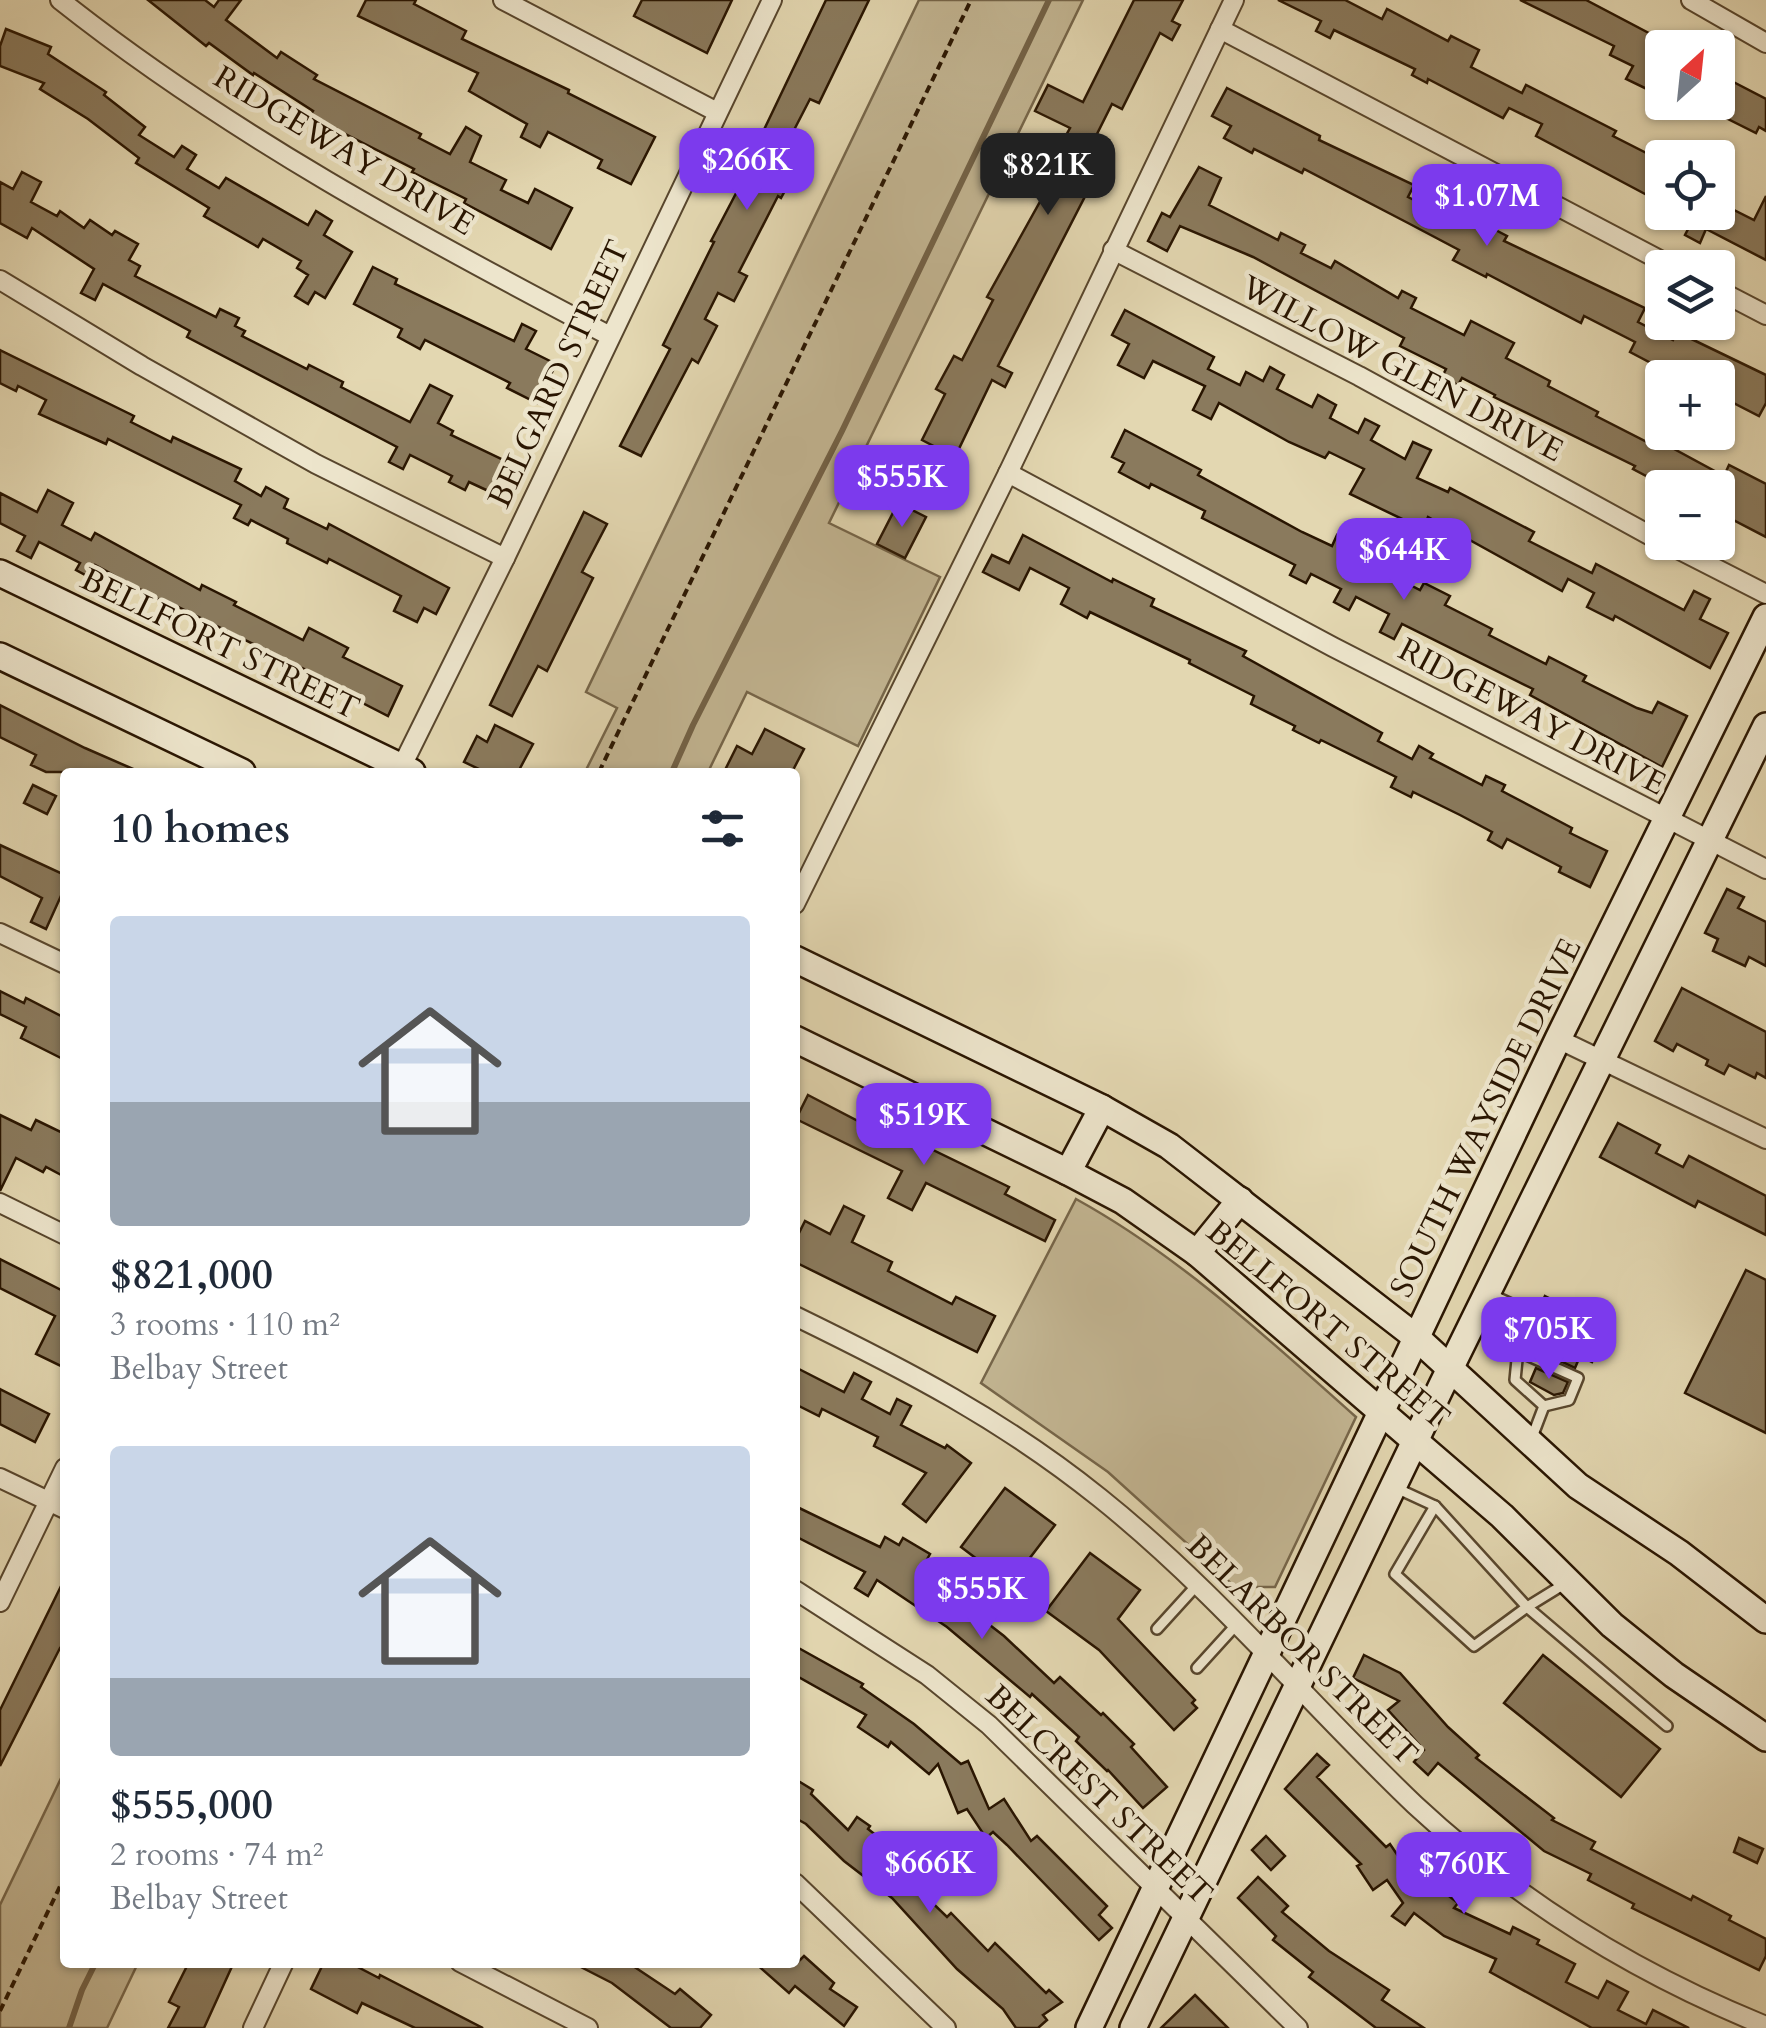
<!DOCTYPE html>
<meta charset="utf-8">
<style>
:root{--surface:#fff;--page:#f2f2f3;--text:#1f2937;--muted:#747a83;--accent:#7c3aed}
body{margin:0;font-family:Cardo,serif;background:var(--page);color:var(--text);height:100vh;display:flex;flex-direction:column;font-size:38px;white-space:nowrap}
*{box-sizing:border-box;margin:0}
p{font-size:32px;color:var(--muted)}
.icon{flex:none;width:55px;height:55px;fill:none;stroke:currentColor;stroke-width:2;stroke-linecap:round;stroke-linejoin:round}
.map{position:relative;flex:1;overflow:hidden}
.drawer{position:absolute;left:60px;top:768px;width:740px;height:1200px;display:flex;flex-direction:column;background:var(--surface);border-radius:10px;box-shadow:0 2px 8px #0004}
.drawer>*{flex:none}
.needle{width:65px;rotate:27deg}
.fabs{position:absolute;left:1645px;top:30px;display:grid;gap:20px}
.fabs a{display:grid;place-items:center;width:90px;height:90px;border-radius:10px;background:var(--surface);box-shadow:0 2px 8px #0004;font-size:50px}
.price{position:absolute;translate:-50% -85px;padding:0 22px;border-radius:20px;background:var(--accent);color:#fff;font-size:32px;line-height:65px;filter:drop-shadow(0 2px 5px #0008)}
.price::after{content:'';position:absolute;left:50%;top:60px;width:30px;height:22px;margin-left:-15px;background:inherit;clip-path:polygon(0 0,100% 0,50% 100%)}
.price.on{background:#222;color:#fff}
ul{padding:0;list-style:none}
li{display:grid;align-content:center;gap:20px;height:530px;padding:0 50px}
li span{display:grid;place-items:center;height:310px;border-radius:10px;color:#555}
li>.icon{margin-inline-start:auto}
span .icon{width:180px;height:180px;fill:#fffc;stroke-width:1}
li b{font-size:42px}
h2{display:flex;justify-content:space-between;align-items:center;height:120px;padding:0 50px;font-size:42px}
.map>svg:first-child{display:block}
.green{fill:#c3b693;stroke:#76664a;stroke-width:2.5}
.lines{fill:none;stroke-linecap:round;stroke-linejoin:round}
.stream{stroke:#736247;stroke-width:6}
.building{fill:#8a7a5d;stroke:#291501;stroke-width:2.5}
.lane-casing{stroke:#58462d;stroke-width:14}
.street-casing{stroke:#58462d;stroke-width:22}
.secondary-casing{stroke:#291501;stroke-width:30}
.path{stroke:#291501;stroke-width:4;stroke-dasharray:8 5;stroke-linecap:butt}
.lane{stroke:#ede5cc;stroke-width:9}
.street{stroke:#ede5cc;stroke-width:18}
.secondary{stroke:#ede5cc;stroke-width:25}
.labels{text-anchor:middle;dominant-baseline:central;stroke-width:9;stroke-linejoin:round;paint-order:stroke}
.street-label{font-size:32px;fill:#291501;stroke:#ede5cc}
</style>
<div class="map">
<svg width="1766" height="2028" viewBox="0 0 1766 2028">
<rect width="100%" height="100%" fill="#e3d7b1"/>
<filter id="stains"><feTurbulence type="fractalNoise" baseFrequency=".002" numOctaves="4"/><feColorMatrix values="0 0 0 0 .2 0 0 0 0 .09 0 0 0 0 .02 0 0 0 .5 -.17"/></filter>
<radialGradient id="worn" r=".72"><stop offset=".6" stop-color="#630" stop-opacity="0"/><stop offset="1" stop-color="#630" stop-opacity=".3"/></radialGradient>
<g class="green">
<polygon points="919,0 1083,0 829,523 940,577 858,746 747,692 708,772 585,772 617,708 586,692"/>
<path d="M1076,1199C1181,1257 1267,1338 1356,1417L1275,1587H1235L1108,1472L981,1383Z"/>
<polygon points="65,1770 65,1962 138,1963 107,2028 0,2028 0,1905"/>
</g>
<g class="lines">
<g class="stream">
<polyline points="672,772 693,725 842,431 1049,0"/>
<polyline points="69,2028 82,1990 96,1962"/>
</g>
</g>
<g class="building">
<polygon points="148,0 205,0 214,7 219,0 241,0 226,20 277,58 281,52 317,75 314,79 421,134 419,138 450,154 466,127 481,136 470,162 506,180 501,190 528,203 535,189 572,208 551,249 464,203 466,199 412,172 414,169 310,116 313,111 254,73 253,75 209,43 206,46"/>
<polygon points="366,0 416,0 414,4 466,31 462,39 569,90 568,93 655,137 631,184 598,168 602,160 548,132 540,147 521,137 527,124 469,91 478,73 358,16"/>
<polygon points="642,0 732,0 707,53 634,16"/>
<polygon points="826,0 869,0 819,103 810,99 777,163 795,172 781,198 778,196 739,272 747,276 734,301 718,293 705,319 717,326 698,363 692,359 641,456 620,446 670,349 663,345 714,242 711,241 764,140 760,138"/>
<polygon points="1134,0 1183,0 1172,21 1180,25 1172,40 1160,33 1122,109 1112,104 1097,134 1109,140 1093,171 1097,173 998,366 1012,373 1005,387 992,380 955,457 922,440 945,394 936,389 954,356 962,360 993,300 987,297 1042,198 1034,194 1070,128 1035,111 1048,85 1083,102"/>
<polygon points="1278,0 1345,0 1382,19 1387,9 1448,41 1451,36 1479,50 1471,67 1522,93 1526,85 1616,131 1613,136 1662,161 1662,203 1536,136 1542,124 1509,108 1503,118 1428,79 1427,83 1412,75 1415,69 1334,30 1330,38 1316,31 1321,21"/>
<polygon points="1520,0 1586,0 1662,40 1662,69 1651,91 1626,79 1633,66 1610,55 1614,46"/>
<polygon points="6,29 51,47 48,54 106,92 104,95 145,127 139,135 174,157 182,146 196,155 187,169 219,188 226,178 308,225 316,211 332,221 324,235 352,252 325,298 315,292 308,304 295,296 308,275 297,268 301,261 263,239 258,247 204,216 209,208 136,163 139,158 88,119 40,89 44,83 0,66 0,46"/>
<polygon points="1718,74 1766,99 1766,131 1759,127 1756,133 1718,114"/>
<polygon points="1227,88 1320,136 1319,140 1414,185 1408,197 1440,213 1446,201 1466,212 1474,198 1490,206 1482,223 1507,236 1504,241 1645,308 1638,322 1673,340 1677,332 1766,375 1766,403 1759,416 1718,395 1718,378 1684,378 1672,374 1630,352 1635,342 1584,316 1581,323 1487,274 1486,277 1453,260 1459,250 1408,223 1304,169 1302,173 1254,149 1252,153 1224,138 1231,126 1212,116"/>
<polygon points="1199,167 1221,178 1209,205 1278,240 1281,233 1305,245 1301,253 1331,268 1335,261 1398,298 1402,291 1416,298 1411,308 1464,335 1471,321 1514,343 1506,358 1550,381 1548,386 1598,412 1596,416 1647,442 1650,436 1724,476 1729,465 1766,484 1766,537 1718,512 1718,488 1669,488 1633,469 1635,466 1494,397 1495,395 1462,378 1458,385 1442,377 1446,369 1400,346 1404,338 1253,257 1180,226 1167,251 1148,241 1162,213 1170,217"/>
<polygon points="22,172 41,182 31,202 57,216 60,211 84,228 90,220 112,235 115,231 138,244 129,260 140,266 135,276 216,317 220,309 239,318 235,326 245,331 242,336 307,369 309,365 343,382 341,387 410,422 430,385 452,396 438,423 453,431 451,435 512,464 497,495 469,482 465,490 449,482 452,476 410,455 403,469 389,462 397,447 187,337 190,331 103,284 95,300 81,293 94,269 32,228 27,238 0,223 0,182 13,189"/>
<polygon points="1766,196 1766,260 1706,229 1700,243 1685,235 1697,212 1718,212 1718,202 1754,220"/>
<polygon points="373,267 397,279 395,284 514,341 522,324 536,331 526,349 556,364 537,403 507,388 510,383 425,340 420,349 398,337 402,329 354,304"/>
<polygon points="1125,310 1214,357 1208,369 1240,385 1246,372 1263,381 1270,367 1284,375 1277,389 1312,407 1318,395 1336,405 1330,418 1358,433 1365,419 1379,426 1371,440 1405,459 1413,442 1431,450 1417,478 1448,492 1450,488 1534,532 1529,541 1592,573 1596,564 1684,610 1694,591 1710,599 1700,619 1728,633 1710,668 1615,616 1613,620 1587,607 1594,593 1568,579 1562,591 1428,517 1423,529 1350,494 1364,469 1329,452 1325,458 1289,442 1219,403 1211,419 1193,410 1205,386 1153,361 1144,378 1118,365 1129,344 1112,335"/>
<polygon points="0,350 134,416 131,422 171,442 173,437 241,469 235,481 261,496 266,487 288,499 284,508 327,529 329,524 449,588 436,614 424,608 417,622 394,611 401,596 329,559 327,563 287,543 288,539 251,520 248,525 234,518 241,505 108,439 106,444 39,414 46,400 18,386 16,391 0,383"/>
<polygon points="1125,430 1201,470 1198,475 1302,532 1332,546 1337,535 1357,545 1352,555 1420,590 1424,583 1450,596 1445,605 1492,629 1489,635 1546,664 1549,657 1586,676 1583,681 1637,708 1652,713 1658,702 1687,716 1662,767 1530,695 1533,689 1402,624 1394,639 1380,632 1389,614 1356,597 1349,610 1334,602 1341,589 1311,574 1306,583 1290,575 1295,565 1202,518 1205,511 1151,484 1149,488 1119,472 1124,463 1112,457"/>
<polygon points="48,490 73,503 62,525 91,540 95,533 200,590 202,585 236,602 234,605 303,640 309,628 348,648 343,657 402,686 388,716 347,695 349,691 172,604 171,606 95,565 89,577 76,570 80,563 39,542 31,558 17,551 25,536 0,523 0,493 37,512"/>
<polygon points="898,503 926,517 905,558 877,544"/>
<polygon points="584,512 607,524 582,572 593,578 547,671 538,666 512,716 490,705"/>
<polygon points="1023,535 1112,582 1113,579 1154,599 1151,606 1246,651 1243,656 1382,733 1378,741 1412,759 1419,746 1433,754 1430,758 1482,785 1486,776 1505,785 1502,791 1572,828 1570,833 1607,851 1590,887 1559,872 1561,867 1507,839 1502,848 1488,840 1492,832 1460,815 1413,792 1411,797 1391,787 1396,777 1321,740 1319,743 1293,730 1295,726 1251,704 1254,696 1189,663 1190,660 1090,612 1087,618 1061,604 1069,588 1030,568 1019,590 983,572 992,555 1009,563"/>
<polygon points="0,705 85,748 140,772 46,772 31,765 36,755 0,737"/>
<polygon points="495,725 533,744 518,772 485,772 464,762 477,736 487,742"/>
<polygon points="765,729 804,749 792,772 724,772 737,746 752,754"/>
<polygon points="33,785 56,796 47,814 24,803"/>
<polygon points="0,845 65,875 65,887 46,929 31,922 42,898 0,876"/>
<polygon points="1727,889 1744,897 1738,908 1766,922 1766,966 1749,957 1745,966 1713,951 1718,939 1705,933"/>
<polygon points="1682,988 1766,1032 1766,1078 1757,1073 1755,1078 1729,1065 1724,1074 1706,1065 1708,1060 1677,1044 1673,1051 1655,1041"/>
<polygon points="0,991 24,1003 26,998 65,1018 65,1060 21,1038 26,1027 0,1014"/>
<polygon points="808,1095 860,1122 863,1116 1009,1187 1005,1194 1055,1220 1045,1241 926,1183 912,1210 888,1198 902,1171 796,1119"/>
<polygon points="0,1115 31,1130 36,1120 65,1134 65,1177 46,1167 43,1172 16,1158 0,1191"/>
<polygon points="1618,1123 1660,1145 1656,1153 1683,1167 1689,1156 1766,1196 1766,1235 1698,1201 1695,1207 1600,1157"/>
<polygon points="844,1206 864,1216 852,1242 892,1262 888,1271 952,1304 956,1297 995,1316 977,1352 795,1262 795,1241 805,1221 830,1234"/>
<polygon points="0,1259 65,1292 65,1368 36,1354 55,1316 0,1288"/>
<polygon points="1746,1270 1766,1280 1766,1433 1685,1393"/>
<polygon points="1545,1296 1609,1328 1592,1362 1580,1356 1575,1368 1543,1353 1549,1340 1528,1330"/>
<polygon points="795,1367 844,1392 854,1373 871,1382 862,1399 890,1414 897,1399 911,1406 901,1425 945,1448 947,1445 971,1463 926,1522 903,1504 926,1473 874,1446 878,1437 822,1409 819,1416 795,1404"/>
<polygon points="1536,1368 1568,1382 1563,1393 1554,1395 1530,1382"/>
<polygon points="0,1389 49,1414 35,1442 0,1424"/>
<polygon points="1005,1488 1055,1525 1010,1584 961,1547"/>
<polygon points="795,1506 880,1547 885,1537 899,1545 903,1538 930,1554 925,1563 949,1579 955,1569 975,1580 960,1602 1004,1636 1054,1683 1060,1677 1101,1715 1103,1713 1134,1744 1131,1747 1167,1787 1143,1808 1108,1770 1107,1771 1076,1741 1079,1737 1032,1694 1030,1697 947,1627 877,1580 868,1596 855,1588 865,1572 795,1536"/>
<polygon points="1090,1553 1140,1590 1118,1619 1195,1700 1192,1703 1197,1708 1174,1730 1099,1650 1046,1611"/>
<polygon points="65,1578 65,1650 60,1648 0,1766 0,1710"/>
<polygon points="795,1646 863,1684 861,1687 914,1724 961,1764 968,1761 989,1809 1004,1799 1031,1841 1037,1836 1107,1906 1099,1915 1112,1928 1099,1940 1007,1845 993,1832 986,1838 967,1809 958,1813 938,1764 929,1774 891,1742 888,1747 858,1727 866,1715 795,1675"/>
<polygon points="1364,1655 1400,1673 1448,1727 1479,1755 1476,1758 1554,1818 1552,1820 1595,1842 1591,1849 1691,1900 1693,1896 1731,1916 1729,1920 1766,1939 1766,1956 1759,1970 1632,1908 1634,1904 1588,1880 1591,1874 1544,1851 1438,1763 1428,1775 1414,1762 1424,1750 1388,1710 1399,1701 1353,1678"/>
<polygon points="1543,1655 1660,1749 1621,1797 1504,1703"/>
<polygon points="1317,1754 1329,1765 1317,1777 1386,1847 1390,1844 1417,1884 1423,1876 1458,1903 1454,1908 1510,1934 1513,1927 1539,1940 1537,1944 1575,1964 1566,1982 1598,1998 1607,1981 1628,1992 1618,2010 1646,2024 1653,2010 1689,2028 1592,2028 1490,1972 1496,1959 1444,1936 1414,1913 1405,1925 1392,1916 1403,1903 1387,1880 1373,1890 1357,1866 1361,1864 1285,1789"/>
<polygon points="795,1779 813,1790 811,1794 848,1830 857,1817 870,1826 868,1829 895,1850 888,1860 947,1917 951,1913 988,1951 995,1943 1046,1993 1049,1990 1062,2002 1043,2015 1047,2020 1038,2028 1016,2028 1003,2009 957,1969 892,1898 844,1861 806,1824 797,1819 795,1824"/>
<polygon points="1266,1836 1285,1856 1271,1870 1252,1850"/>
<polygon points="1739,1838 1763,1849 1757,1863 1734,1852"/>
<polygon points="1258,1877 1288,1906 1282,1912 1329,1951 1389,1990 1382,2000 1424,2028 1376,2028 1309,1977 1313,1972 1273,1940 1276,1936 1238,1898"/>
<polygon points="804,1956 834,1983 830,1989 857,2007 844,2026 795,1986 789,1993 754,1962 798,1962"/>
<polygon points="189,1962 234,1962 204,2028 168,2028 179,2007 169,2002"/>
<polygon points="324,1962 348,1962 379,1978 380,1975 483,2028 415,2028 362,2003 357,2013 311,1989"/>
<polygon points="571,1962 627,1962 675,1994 680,1989 711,2015 700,2028 671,2028 612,1983"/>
<polygon points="1195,1995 1228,2028 1161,2028"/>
</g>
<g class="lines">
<defs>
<g id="lane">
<polyline points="1488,1293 1522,1309 1515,1380 1544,1406 1531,1440"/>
<polyline points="1518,1351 1578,1378 1569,1400 1544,1406"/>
<polyline points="1396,1488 1435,1506 1527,1607 1667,1726"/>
<polyline points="1435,1506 1395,1574 1474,1646 1527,1607 1566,1583"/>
<polyline points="1157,1629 1197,1585"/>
<polyline points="1197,1668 1237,1624"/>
</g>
<g id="street">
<path d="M60,0C229,134 419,236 610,336"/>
<polyline points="503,0 717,112"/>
<polyline points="1691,0 1766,43"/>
<polyline points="1220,29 1675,268"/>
<polyline points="1113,250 1359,376 1662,542"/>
<polyline points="0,280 142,366 316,464 505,558"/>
<polyline points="1718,290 1766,315"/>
<polyline points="1008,473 1333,647 1766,869"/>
<polyline points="1664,542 1766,594"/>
<polyline points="399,772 505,558 772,0"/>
<polyline points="795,904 1008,473 1234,0"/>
<polyline points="0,933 65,964"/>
<polyline points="1558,1039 1766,1139"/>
<polyline points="0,1203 65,1235"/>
<path d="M795,1316C906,1370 1003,1420 1100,1498C1215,1590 1309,1704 1415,1805C1517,1900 1637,1974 1766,2026"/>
<polyline points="0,1478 65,1509"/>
<polyline points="795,1590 927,1675 989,1725 1298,2028"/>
<polyline points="0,1602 65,1468"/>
<polyline points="795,1883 946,2028"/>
<polyline points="460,1962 588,2028"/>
<polyline points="253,2028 284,1962"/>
</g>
<g id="secondary">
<polyline points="0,573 412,772"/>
<polyline points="0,656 242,772"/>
<polyline points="795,959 1102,1108 1169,1146 1417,1338 1578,1486 1679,1553 1766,1620"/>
<polyline points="795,1039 1068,1172 1123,1201 1197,1253 1502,1516 1612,1625 1674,1675 1766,1738"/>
<polyline points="1068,1172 1102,1108"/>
<polyline points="1197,1253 1240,1200"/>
<polyline points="1089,2028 1558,1039 1766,617"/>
<polyline points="1133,2028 1442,1385 1766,726"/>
</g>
</defs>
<use href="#lane" class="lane-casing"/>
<use href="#street" class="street-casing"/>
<use href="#secondary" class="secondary-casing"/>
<g class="path">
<polyline points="599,772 971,0"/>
<polyline points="0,2011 65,1876"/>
</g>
<use href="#lane" class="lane"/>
<use href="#street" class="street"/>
<use href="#secondary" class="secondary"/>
</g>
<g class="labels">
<g class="street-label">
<text transform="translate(344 151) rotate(31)">RIDGEWAY DRIVE</text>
<text transform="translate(1402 369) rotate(28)">WILLOW GLEN DRIVE</text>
<text transform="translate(559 374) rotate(-65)">BELGARD STREET</text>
<text transform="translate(220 644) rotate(26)">BELLFORT STREET</text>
<text transform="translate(1532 717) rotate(28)">RIDGEWAY DRIVE</text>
<text transform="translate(1486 1118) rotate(-64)">SOUTH WAYSIDE DRIVE</text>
<text transform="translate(1328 1325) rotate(40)">BELLFORT STREET</text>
<text transform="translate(1302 1650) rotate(45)">BELARBOR STREET</text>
<text transform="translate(1099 1795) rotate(44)">BELCREST STREET</text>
</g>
</g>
<rect width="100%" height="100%" filter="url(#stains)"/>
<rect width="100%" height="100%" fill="url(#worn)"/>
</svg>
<div class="fabs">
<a><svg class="needle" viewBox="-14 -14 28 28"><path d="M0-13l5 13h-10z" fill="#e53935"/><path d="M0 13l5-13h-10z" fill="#747a83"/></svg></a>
<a><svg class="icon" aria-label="locate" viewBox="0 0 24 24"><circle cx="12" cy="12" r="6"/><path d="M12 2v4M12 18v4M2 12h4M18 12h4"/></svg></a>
<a><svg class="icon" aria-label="layers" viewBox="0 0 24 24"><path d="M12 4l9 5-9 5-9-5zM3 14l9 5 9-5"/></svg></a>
<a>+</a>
<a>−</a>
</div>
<b class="price" style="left:747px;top:213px">$266K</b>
<b class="price on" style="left:1048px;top:218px">$821K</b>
<b class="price" style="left:1487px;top:249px">$1.07M</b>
<b class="price" style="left:902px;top:530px">$555K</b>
<b class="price" style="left:1404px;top:603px">$644K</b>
<b class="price" style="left:924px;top:1168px">$519K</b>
<b class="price" style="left:1549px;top:1382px">$705K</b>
<b class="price" style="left:982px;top:1642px">$555K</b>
<b class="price" style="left:930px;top:1916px">$666K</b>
<b class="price" style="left:1464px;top:1917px">$760K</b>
<section class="drawer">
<h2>10 homes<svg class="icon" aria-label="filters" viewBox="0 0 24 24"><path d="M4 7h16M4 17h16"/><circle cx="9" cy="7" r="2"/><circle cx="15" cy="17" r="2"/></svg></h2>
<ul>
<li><span style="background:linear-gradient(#c9d6e8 60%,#9aa5b1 0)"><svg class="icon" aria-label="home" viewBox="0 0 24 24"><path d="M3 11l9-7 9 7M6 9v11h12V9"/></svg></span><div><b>$821,000</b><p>3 rooms · 110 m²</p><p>Belbay Street</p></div></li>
<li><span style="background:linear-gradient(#c9d6e8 75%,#9aa5b1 0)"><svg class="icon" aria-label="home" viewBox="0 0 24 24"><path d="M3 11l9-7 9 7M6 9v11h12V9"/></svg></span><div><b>$555,000</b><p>2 rooms · 74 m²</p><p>Belbay Street</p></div></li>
</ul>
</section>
</div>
